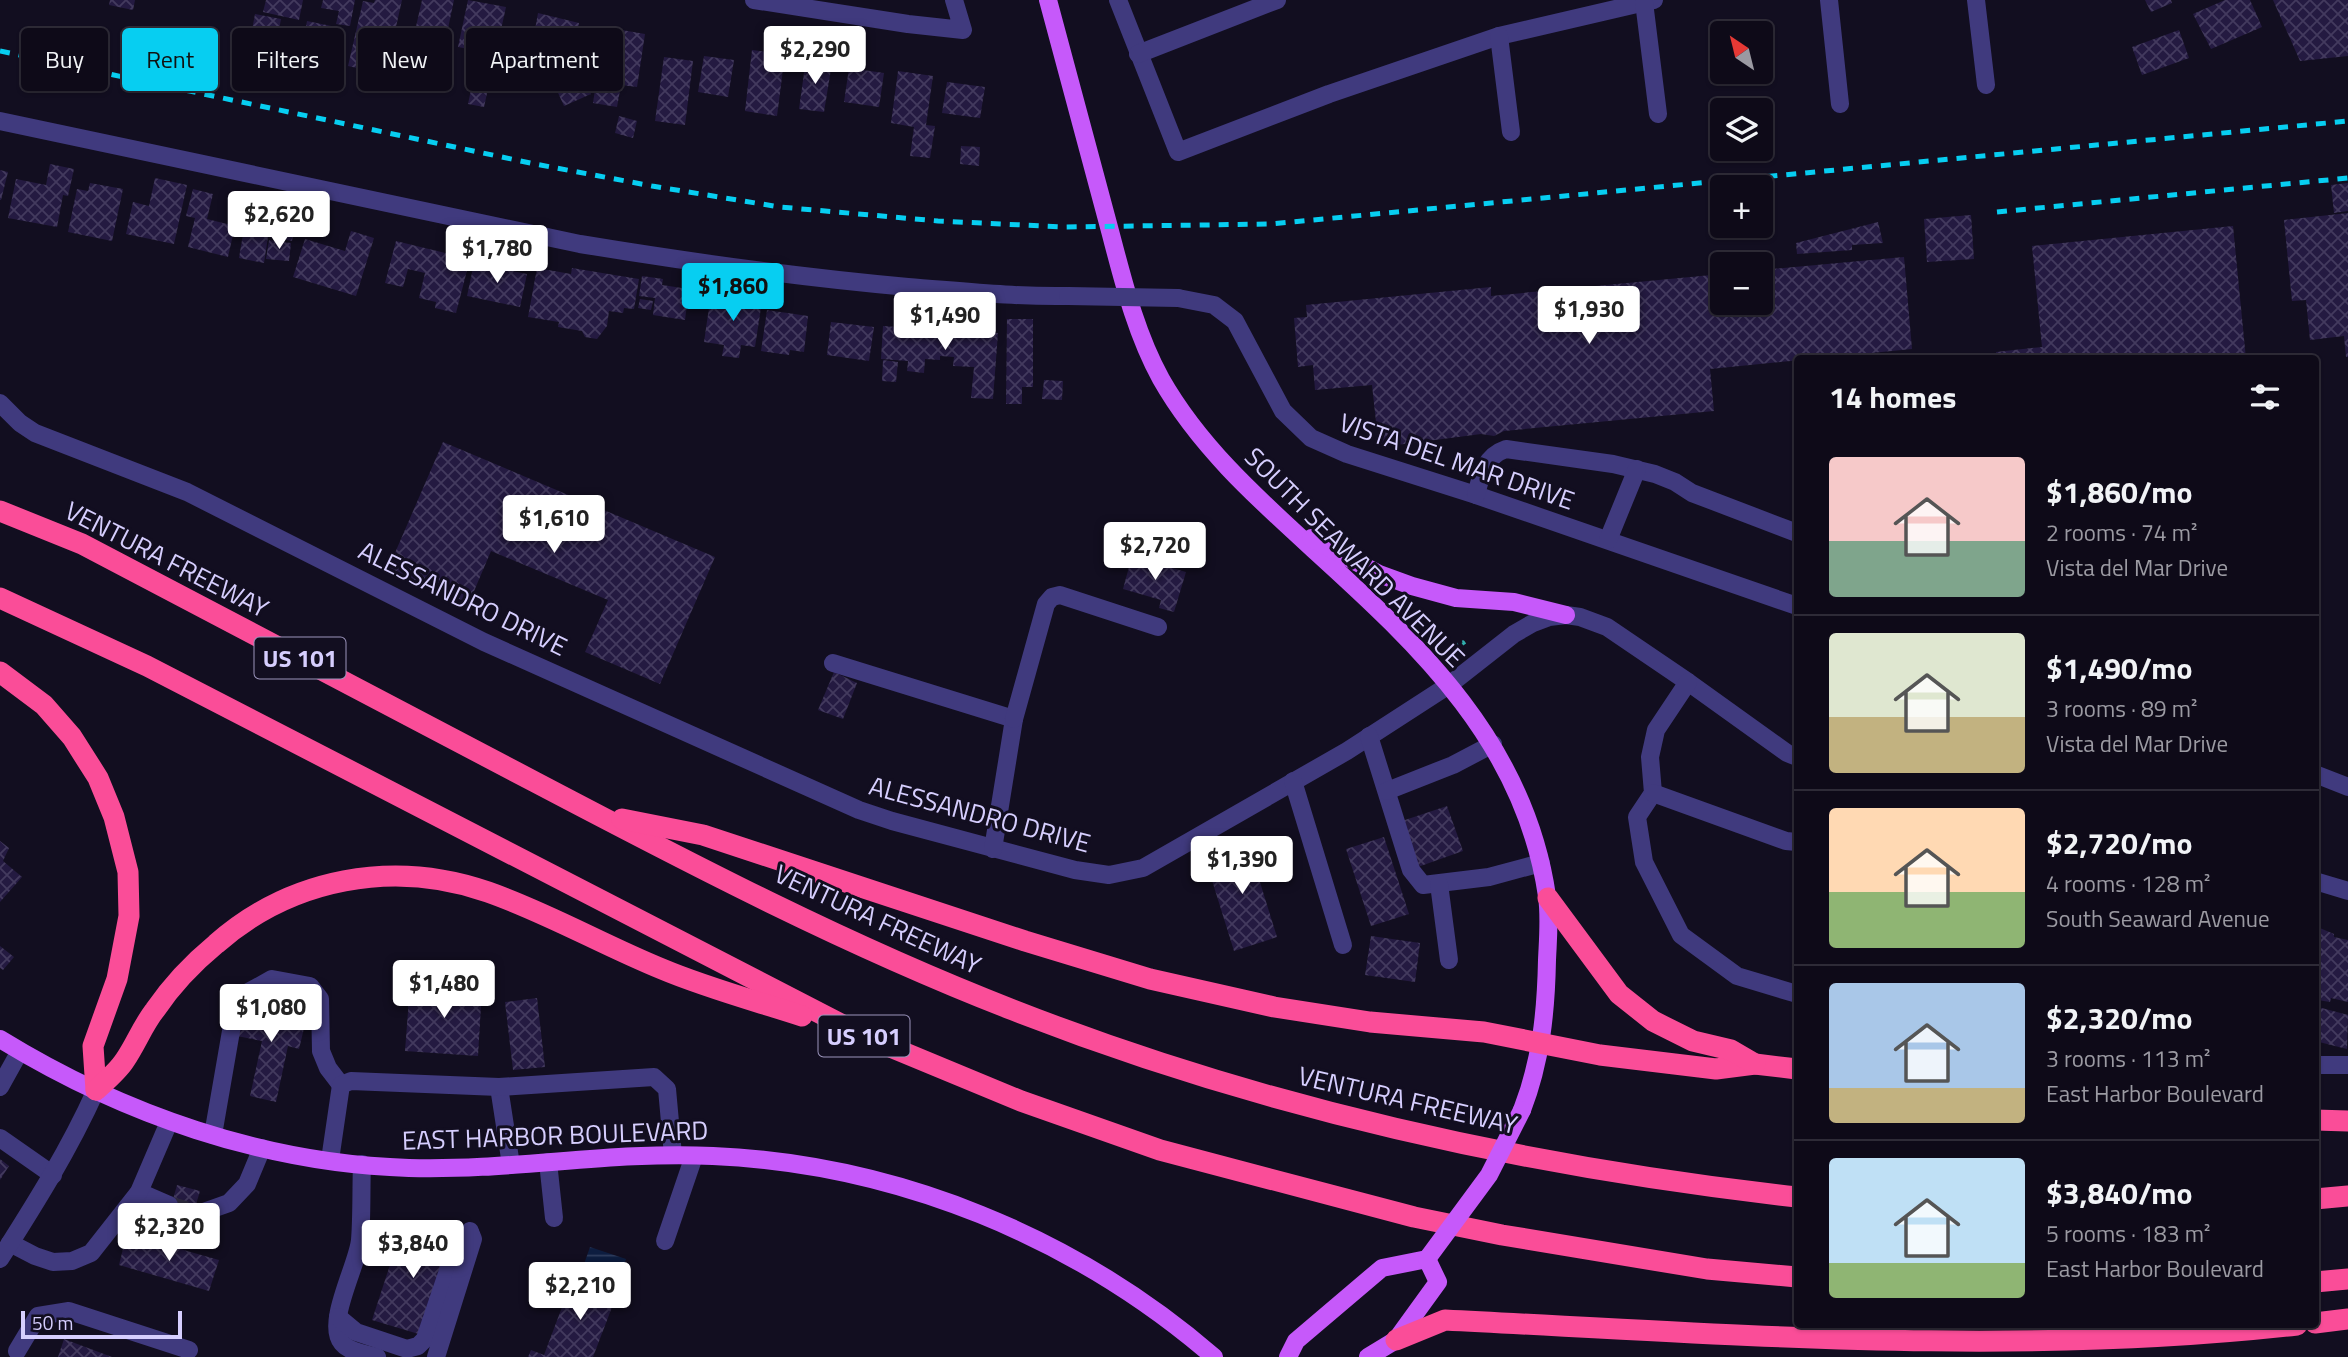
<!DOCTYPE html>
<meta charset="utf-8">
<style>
:root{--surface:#0e0a18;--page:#171321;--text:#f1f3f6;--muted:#9b9aa2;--line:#2e2b37;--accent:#07cef1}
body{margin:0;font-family:"Titillium Web",sans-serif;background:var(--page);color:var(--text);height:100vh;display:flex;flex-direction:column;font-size:26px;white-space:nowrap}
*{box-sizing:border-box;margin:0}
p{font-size:23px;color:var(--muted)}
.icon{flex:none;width:38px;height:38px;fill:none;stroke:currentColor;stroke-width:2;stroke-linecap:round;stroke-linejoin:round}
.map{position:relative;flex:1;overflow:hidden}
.details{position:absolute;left:1794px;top:355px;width:525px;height:973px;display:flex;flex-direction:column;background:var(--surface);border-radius:7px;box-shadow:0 2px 5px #0004,0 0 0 2px var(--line)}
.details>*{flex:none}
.guide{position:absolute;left:21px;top:28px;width:665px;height:63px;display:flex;gap:14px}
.needle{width:46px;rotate:325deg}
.fabs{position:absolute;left:1710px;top:21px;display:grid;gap:14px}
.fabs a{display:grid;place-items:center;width:63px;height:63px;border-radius:7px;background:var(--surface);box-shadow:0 2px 5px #0004,0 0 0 2px var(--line);font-size:35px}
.scale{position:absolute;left:21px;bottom:18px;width:161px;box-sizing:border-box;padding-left:7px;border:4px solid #d6cefe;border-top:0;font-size:19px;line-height:24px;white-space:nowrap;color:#d6cefe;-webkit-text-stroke:5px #120e20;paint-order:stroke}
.price{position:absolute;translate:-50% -60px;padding:0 16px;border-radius:7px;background:#fff;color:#222;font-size:23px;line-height:46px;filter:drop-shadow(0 2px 4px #0008)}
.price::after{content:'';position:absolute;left:50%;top:42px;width:21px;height:16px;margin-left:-10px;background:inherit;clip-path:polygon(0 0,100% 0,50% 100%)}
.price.selected{background:var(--accent);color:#111}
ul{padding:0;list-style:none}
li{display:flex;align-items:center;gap:21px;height:175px;padding:0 35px}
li+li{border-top:2px solid var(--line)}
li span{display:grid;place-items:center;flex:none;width:196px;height:140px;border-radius:7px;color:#555}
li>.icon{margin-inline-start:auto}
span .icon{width:84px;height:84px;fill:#fffc;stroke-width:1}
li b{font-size:30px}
h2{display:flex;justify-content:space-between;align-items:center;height:84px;padding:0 35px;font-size:30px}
.pill{padding:0 24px;border-radius:7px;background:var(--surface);box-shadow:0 2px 5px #0004,0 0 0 2px var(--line);font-size:24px;line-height:63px}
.pill.selected{background:var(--accent);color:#111}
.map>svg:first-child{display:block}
.water{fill:url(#water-rules)}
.building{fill:url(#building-cross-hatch)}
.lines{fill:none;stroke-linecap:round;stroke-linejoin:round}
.minor-tunnel{stroke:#2f2b41;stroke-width:18;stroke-dasharray:18 9;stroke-linecap:butt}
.path{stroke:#31afad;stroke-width:3.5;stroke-dasharray:3.5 5;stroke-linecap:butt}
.minor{stroke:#403a7e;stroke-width:18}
.major{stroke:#c659fa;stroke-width:18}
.highway{stroke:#fa4d98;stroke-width:21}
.rail{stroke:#07cef1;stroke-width:5;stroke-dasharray:10 9;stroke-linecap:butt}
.minor-bridge{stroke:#403a7e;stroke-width:18}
.major-bridge{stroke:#c659fa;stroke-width:18}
.labels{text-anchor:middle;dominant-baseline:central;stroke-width:6;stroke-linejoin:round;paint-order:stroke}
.shield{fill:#120e20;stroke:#9b94bb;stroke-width:2}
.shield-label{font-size:24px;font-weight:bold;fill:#d6cefe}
.street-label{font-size:26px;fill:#d6cefe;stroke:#120e20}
</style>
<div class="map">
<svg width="2348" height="1357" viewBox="0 0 2348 1357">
<defs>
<pattern id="water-rules" width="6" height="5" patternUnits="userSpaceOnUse" patternTransform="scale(1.75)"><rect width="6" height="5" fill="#0d1d40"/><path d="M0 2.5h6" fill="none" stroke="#303d5d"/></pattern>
<pattern id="building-cross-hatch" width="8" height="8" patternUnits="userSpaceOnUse" patternTransform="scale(1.75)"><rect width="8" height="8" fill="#241a41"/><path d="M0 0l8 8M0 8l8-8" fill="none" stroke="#433a5e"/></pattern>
</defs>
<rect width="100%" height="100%" fill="#120e20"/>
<polygon class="water" points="590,1247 626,1259 620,1279 583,1267"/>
<g class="building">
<polygon points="110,0 135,0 133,10 109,5"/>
<polygon points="266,0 303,0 299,20 263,12"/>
<polygon points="323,0 355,0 350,26 336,24 339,11 321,8"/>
<polygon points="375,0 402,0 392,45 373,41 366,70 348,66 363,1 374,3"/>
<polygon points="422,0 454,0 446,38 415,31"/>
<polygon points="468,0 506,7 484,107 468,104 479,51 458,47"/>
<polygon points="2145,0 2171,0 2172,3 2151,12"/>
<polygon points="2225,0 2250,0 2262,27 2211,49 2193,14"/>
<polygon points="2273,0 2348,0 2348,56 2300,61"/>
<polygon points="538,13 579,23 574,57 591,94 564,106 540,53 542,39 534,35"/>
<polygon points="255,14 281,19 274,56 248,51"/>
<polygon points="307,21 336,27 330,53 302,47"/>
<polygon points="616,29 645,34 637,87 621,85 617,107 593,103 601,50 612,52"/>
<polygon points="2179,30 2189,58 2142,75 2132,47"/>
<polygon points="752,50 785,54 777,116 745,111"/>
<polygon points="704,56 734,60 728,97 698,92"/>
<polygon points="664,57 693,61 685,125 655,121"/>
<polygon points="806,59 832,63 824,112 799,109"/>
<polygon points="849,68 884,73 879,107 844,102"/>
<polygon points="898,71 933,76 926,125 935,126 930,158 910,156 914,127 891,123"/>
<polygon points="947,82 985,87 980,118 942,113"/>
<polygon points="619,116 637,121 633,138 615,133"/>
<polygon points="961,146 980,147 979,166 960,164"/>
<polygon points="50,164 74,169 68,196 63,195 57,227 8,218 16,179 46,185"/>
<polygon points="0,170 8,172 1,200 0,200"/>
<polygon points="155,178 187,185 174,244 126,234 133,202 149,206"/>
<polygon points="90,183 123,189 112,241 68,232 77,189 88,191"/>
<polygon points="2348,183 2348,211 2334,213 2331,185"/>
<polygon points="193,189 213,194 207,219 235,226 228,257 188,247 195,218 186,216"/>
<polygon points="247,210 296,218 292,241 268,237 264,263 239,258"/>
<polygon points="2348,213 2348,357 2346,357 2344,336 2310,340 2306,300 2292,301 2284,220"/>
<polygon points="1971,215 1974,259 1927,262 1924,219"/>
<polygon points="1878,222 1883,243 1852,245 1852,250 1797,254 1796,243"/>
<polygon points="2233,226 2246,359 1997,359 1996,352 2042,347 2032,246"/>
<polygon points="351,231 374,238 356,296 293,277 305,239 345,251"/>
<polygon points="269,240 291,243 289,261 266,259"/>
<polygon points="396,241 470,259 456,313 435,308 436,302 419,298 425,273 408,269 403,287 385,283"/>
<polygon points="1904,257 1912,349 1710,369 1714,411 1504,431 1494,436 1481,434 1381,447 1379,427 1376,422 1372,385 1315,390 1313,365 1298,367 1294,318 1307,317 1306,305 1491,287 1491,296 1722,274 1722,303 1760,303 1760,270"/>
<polygon points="474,263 527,274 520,307 467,296"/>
<polygon points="537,268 571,274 572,268 639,279 634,309 624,308 623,313 609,311 607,326 597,339 585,337 582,331 558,327 559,322 528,317"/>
<polygon points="642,276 663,279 662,285 689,289 685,320 653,315 655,298 639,296"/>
<polygon points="711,294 762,301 755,347 741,345 739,358 722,356 724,345 704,342"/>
<polygon points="640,299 653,301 651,310 638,308"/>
<polygon points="767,310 808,316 804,352 790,350 789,355 761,351"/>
<polygon points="1007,319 1033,319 1033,387 1022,387 1022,404 1006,404"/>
<polygon points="831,322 874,327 869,361 827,355"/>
<polygon points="883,326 998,333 993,399 971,398 974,367 953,366 954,357 940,356 940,360 925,359 924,373 907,371 908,361 881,359"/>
<polygon points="1897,353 1898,359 1874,359 1874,355"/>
<polygon points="883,360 898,362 896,382 882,381"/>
<polygon points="1044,380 1063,381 1062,400 1042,399"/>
<polygon points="443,442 715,557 660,684 585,652 608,600 491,551 469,603 388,569"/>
<polygon points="1132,556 1186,572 1174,612 1159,608 1161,600 1123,589"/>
<polygon points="834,672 857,683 843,719 818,710"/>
<polygon points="1447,806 1463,851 1415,868 1399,822"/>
<polygon points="1384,837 1409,914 1371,926 1346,849"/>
<polygon points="0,841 9,848 3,861 22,877 0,902"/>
<polygon points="1249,844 1254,860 1263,857 1269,876 1259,879 1277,937 1234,951 1205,858"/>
<polygon points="2315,926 2334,934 2334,937 2348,940 2348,1002 2331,998 2330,1002 2318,1000 2316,1009"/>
<polygon points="1371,936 1420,943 1415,982 1365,975"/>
<polygon points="0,946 14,957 3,970 0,968"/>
<polygon points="410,985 482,989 478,1056 405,1051"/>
<polygon points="537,998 545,1067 513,1070 505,1002"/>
<polygon points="245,1002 307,1016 299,1049 288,1046 276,1102 250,1096 262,1041 237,1036"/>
<polygon points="2318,1007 2348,1015 2347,1049 2315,1041 2315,1017"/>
<polygon points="0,1159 9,1166 0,1180"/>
<polygon points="177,1185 200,1191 187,1235 165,1228"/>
<polygon points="403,1225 453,1238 422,1335 372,1320"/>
<polygon points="134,1236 219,1260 209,1291 119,1265 126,1237"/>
<polygon points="573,1278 617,1294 593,1357 528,1357 531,1350 544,1355"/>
<polygon points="64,1339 112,1357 58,1357"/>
</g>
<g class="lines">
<polyline class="minor-tunnel" points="169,1205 198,1214"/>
<polyline class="path" points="1455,646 1463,642 1465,645"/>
<g class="minor">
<polyline points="754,0 908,24 963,30 954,0"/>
<polyline points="1118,0 1178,152 1329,94 1499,36 1654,0"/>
<polyline points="1829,0 1840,104"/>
<polyline points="1976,0 1986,85"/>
<polyline points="1644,2 1658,114"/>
<polyline points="1499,36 1511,132"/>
<polyline points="1138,54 1277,0"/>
<path d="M0,121L580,244C689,262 798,277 908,287C961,291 1015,297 1068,296"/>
<polyline points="1178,298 1214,305 1235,321 1283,411 1311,438 1347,454 1476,495 1797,606"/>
<polyline points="0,403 20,423 35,433 187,492 484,642 859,810 892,821 1075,870 1109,875 1143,868 1347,751 1449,685 1514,634 1533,623 1549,617 1566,615 1580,617 1607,627 1688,682 1787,753 1797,757"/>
<path d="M1476,495C1481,475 1485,456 1506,449L1613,464L1655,474L1675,482L1692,493L1797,533"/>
<polyline points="1608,540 1637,469"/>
<polyline points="833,663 1014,719 993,849"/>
<polyline points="1688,682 1656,730 1650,757 1653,793 1637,817 1644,862 1681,935 1737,976 1797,994"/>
<polyline points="1014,719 1046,604 1052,597 1060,595 1158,627"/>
<polyline points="1369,736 1411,870 1423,885 1489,877 1541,863"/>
<polyline points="2315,774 2348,787"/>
<polyline points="1293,781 1343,945"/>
<polyline points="1387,791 1453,765 1493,744"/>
<polyline points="1653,793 1786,841 1797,842"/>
<polyline points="2315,881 2348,891"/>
<polyline points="1439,884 1449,960"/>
<polyline points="2315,1065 2348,1065"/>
<polyline points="0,1087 20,1051"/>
<polyline points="499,1087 511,1165"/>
<polyline points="213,1135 235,1008 243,995 272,979 310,986 320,999 321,1051 328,1068 341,1085"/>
<polyline points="0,1138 53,1175"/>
<polyline points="330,1160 341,1085 351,1081 499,1087 654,1077 667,1089 673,1155"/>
<polyline points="548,1162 554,1218"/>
<path d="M362,1164C361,1189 362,1215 360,1240C358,1264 325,1323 342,1343C349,1352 366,1354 377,1357"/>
<polyline points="139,1192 169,1205"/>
<polyline points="198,1214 229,1203 247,1184 262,1148"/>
<polyline points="665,1241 694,1156"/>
<polyline points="10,1243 35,1256 53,1262 72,1261 91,1253 139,1192 169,1122"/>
<path d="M0,1259C35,1204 69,1150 96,1090"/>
<polyline points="338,1317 356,1332 407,1349 418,1346 425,1339 454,1253 470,1231"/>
<polyline points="17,1351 38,1316 69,1311 189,1350"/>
<polyline points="436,1357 473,1239 471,1234"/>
</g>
<g class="major">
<path d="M1048,0C1068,72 1087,144 1106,216C1121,271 1133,328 1161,379C1199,446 1257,498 1313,549C1421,647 1525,744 1547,896C1550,917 1548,938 1547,960C1546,1012 1541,1061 1522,1110"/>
<polyline points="1311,538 1379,574 1412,586 1456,598 1514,602 1566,615"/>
<path d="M0,1039C122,1114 265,1164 409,1168C511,1171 611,1151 713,1156C897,1164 1075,1237 1214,1357"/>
<polyline points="1288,1357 1296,1341 1382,1268 1427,1259 1438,1282 1396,1340 1368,1357"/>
</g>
<g class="highway">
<path d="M0,511L82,544C233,623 384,703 535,782C691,864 848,946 1013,1010C1266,1109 1528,1167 1797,1197"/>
<polyline points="0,598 147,666 864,1036 1021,1101 1160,1150 1414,1217 1502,1235 1707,1269 1797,1277"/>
<polyline points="0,672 44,705 72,737 98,778 114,817 128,872 129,916 117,979 93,1046 96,1090"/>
<polyline points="622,819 703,835 1025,941 1150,979 1274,1007 1370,1022 1484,1032 1600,1055 1716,1069 1755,1064 1797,1069"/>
<polyline points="1548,898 1619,994 1653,1021 1693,1041 1731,1050 1755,1064"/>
<path d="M96,1090C106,1081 118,1071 125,1060C136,1044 143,1025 155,1010C172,985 193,963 216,944C291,878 393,859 488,892C548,913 603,945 662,969C707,988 756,1001 802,1016"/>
<polyline points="2315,1120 2348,1121"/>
<polyline points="2315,1199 2348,1196"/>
<polyline points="2315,1282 2348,1279"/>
<polyline points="2315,1323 2348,1319"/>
<path d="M1396,1340L1445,1320C1729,1334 2014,1357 2297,1325"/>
</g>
<g class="rail">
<polyline points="0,51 535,164 652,186 780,207 938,221 1065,227 1271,224 2348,121"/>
<polyline points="1997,212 2348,178"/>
</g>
<polyline class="minor-bridge" points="1068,296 1178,298"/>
<polyline class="major-bridge" points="1427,1259 1489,1175 1522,1110"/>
</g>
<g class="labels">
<g class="shield">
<rect x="254.5" y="637.5" width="91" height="41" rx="5"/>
<rect x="818.5" y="1015.5" width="91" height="41" rx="5"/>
</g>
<g class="shield-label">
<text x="300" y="658">US 101</text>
<text x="864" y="1036">US 101</text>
</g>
<g class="street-label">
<text transform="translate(1457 461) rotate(19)">VISTA DEL MAR DRIVE</text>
<text transform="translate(1355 557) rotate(45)">SOUTH SEAWARD AVENUE</text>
<text transform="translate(167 559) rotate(27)">VENTURA FREEWAY</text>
<text transform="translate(463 598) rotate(26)">ALESSANDRO DRIVE</text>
<text transform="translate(980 814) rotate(15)">ALESSANDRO DRIVE</text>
<text transform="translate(878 919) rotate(25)">VENTURA FREEWAY</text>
<text transform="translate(1408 1100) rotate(13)">VENTURA FREEWAY</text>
<text transform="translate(555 1135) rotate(-2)">EAST HARBOR BOULEVARD</text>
</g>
</g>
</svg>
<div class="fabs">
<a><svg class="needle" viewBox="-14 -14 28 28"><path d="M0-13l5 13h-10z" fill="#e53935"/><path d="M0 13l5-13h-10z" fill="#9b9aa2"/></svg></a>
<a><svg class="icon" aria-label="layers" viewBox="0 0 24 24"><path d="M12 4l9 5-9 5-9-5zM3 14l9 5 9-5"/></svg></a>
<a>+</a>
<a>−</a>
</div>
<div class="scale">50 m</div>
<b class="price" style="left:815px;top:86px">$2,290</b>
<b class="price" style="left:279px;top:251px">$2,620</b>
<b class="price" style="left:497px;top:285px">$1,780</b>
<b class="price selected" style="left:733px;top:323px">$1,860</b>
<b class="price" style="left:1589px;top:346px">$1,930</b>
<b class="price" style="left:945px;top:352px">$1,490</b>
<b class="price" style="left:554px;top:555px">$1,610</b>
<b class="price" style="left:1155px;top:582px">$2,720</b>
<b class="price" style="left:1242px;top:896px">$1,390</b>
<b class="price" style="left:444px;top:1020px">$1,480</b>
<b class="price" style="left:271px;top:1044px">$1,080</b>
<b class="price" style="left:169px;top:1263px">$2,320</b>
<b class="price" style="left:413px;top:1280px">$3,840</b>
<b class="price" style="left:580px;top:1322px">$2,210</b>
<div class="guide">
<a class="pill">Buy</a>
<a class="pill selected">Rent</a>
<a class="pill">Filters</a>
<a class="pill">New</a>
<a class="pill">Apartment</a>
</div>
<section class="details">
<h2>14 homes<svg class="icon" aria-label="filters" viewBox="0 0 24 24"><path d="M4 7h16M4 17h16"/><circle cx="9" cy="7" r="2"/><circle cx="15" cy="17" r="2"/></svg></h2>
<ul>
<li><span style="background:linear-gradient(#f6c9c9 60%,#7fa58c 0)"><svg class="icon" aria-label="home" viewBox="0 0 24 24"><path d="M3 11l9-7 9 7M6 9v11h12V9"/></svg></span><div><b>$1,860/mo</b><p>2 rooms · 74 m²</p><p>Vista del Mar Drive</p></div></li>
<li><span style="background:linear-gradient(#dfe7d0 60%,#c2b280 0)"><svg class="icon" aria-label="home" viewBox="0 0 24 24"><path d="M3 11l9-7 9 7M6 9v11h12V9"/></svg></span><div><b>$1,490/mo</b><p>3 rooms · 89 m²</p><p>Vista del Mar Drive</p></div></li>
<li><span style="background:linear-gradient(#ffd9b3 60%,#8fb573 0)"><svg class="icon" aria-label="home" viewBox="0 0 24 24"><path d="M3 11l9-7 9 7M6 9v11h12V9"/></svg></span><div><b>$2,720/mo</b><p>4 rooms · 128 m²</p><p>South Seaward Avenue</p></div></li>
<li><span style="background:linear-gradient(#a9c7e8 75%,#c2b280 0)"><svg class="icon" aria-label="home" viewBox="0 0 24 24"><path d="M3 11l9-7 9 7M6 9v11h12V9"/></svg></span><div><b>$2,320/mo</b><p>3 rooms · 113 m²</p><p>East Harbor Boulevard</p></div></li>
<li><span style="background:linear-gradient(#bfe0f5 75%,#8fb573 0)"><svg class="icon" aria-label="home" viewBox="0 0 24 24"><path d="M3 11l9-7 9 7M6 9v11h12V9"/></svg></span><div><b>$3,840/mo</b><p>5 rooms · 183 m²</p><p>East Harbor Boulevard</p></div></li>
</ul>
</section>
</div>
